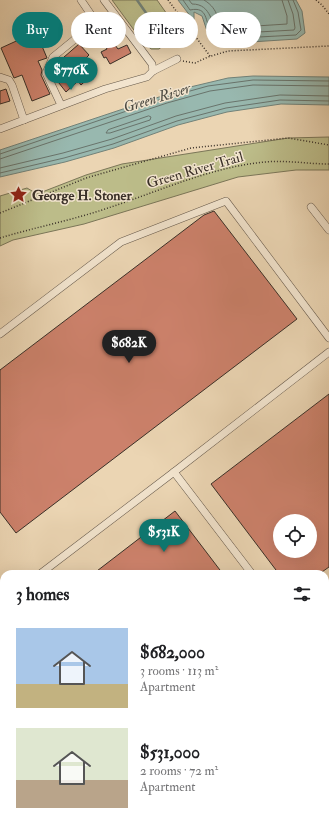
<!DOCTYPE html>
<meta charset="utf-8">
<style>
:root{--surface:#fff;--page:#f6f6f6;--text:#202124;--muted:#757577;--accent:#0f766e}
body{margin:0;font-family:"IM FELL Double Pica",serif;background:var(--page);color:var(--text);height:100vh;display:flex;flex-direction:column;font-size:15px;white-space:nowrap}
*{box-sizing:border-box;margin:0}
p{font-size:13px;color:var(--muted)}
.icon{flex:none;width:22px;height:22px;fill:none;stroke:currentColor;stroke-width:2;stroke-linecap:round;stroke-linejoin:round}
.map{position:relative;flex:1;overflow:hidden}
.side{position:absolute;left:0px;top:570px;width:329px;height:256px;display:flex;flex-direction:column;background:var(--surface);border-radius:12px 12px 0 0;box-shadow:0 4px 16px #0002}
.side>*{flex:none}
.hud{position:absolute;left:12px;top:12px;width:305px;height:36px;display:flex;gap:8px}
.buttons{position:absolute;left:273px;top:514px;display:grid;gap:8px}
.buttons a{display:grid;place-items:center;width:44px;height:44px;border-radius:50%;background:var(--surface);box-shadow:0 4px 16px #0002;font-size:20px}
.price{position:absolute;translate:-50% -34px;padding:0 9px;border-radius:14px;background:var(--accent);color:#fff;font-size:13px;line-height:26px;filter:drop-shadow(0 1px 2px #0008)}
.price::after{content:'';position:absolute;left:50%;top:24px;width:12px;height:9px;margin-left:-6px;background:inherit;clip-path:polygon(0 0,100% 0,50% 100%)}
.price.selected{background:#222;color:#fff}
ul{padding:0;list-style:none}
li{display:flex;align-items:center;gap:12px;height:100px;padding:0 16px}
li span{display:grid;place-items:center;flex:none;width:112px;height:80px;border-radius:0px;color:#555}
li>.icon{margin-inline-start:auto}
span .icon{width:48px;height:48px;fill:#fffc;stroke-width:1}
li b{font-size:17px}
h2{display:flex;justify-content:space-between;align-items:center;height:48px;padding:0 16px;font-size:17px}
.tag{padding:0 14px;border-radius:18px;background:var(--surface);box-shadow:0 4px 16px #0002;font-size:14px;line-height:36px}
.tag.selected{background:var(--accent);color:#fff}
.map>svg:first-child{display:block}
.green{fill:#bcbc89;stroke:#7b7658}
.water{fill:#98b8af;stroke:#728279}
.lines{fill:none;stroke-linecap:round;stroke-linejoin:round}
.shore{stroke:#69746c;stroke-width:1}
.stream{stroke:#728279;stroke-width:2.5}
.building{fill:#cc816b;stroke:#3a3028;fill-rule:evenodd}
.minor-casing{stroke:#66594b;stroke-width:8}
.path{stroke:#3a3028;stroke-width:1.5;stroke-dasharray:1 2;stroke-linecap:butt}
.minor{stroke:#f2e4ce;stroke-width:7}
.labels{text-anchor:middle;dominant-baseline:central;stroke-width:3;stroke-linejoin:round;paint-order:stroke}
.street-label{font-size:14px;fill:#3a3028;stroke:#f2e4ce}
.poi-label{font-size:14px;font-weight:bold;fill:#3a3028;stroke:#f2e4ce;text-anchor:start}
.water-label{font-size:15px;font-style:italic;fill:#4d4b43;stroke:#f2e4ce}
</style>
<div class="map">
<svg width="329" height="826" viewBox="0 0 329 826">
<rect width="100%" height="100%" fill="#ebd5b3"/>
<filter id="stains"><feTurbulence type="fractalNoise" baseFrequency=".005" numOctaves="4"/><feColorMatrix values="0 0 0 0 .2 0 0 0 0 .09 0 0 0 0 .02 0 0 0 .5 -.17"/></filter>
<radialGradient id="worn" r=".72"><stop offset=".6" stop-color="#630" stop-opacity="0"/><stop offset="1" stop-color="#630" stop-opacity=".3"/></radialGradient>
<g class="green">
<polygon points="112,0 157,0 174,24 176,35 159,49 151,49 142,41"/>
<polygon points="329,137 329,170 296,170 238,177 84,224 13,240 0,246 0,196 27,188 37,194 86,175 122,164 288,138"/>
</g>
<g class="water">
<polygon points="178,0 296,0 302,11 305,33 297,39 220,44 208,34 202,16 194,12 194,21"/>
<polygon points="253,76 329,77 329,105 281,104 227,112 178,125 114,148 65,162 0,177 0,150 186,88 228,78"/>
</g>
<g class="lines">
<g class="shore">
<path d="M183,0L190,10C209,6 204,22 212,32C214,35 219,38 222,39L296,35L301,30L298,12L293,0"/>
<path d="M189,0L192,4C213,4 209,26 223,34L294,30L295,28L293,14L288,0"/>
<path d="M204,0C221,10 215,22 225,28L287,24V16L282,0"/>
<polygon points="149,116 151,117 150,120 110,133 106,133 108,130"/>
<polyline points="0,154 165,98 208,86 253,80 329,81"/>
<polyline points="0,159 167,103 210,91 253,85 329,86"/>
<polyline points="0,168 63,153 112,139 176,116 225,103 280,95 329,96"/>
<polyline points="0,173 64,158 113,144 177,121 226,108 280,100 329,101"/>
</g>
<polyline class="stream" points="137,0 160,33"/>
</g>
<g class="building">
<polygon points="36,32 47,58 38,61 42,70 41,75 50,94 32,101 22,75 14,78 1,48"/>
<polygon points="112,41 118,49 127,45 131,53 110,64 106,57 104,58 101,52 107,49 105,45"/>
<polygon points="79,44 89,55 85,59 96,71 81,85 78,81 66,92 51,73 56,64"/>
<polygon points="6,89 10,101 0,104 0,91"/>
<polygon points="214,211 297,319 16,533 0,512 0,370 204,215"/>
<path d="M329,394V567L319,574H279L211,484ZM280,521H310V551H280Z"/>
<polygon points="175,511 223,574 93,574"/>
</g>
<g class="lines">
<defs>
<g id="minor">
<polyline points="104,0 152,64 153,71"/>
<polyline points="0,77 9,80 12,85 24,120"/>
<polyline points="61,105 46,73 53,57 96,22 81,0"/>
<polyline points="0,129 105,89 147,77 153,71 177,59"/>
<polyline points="311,207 329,230"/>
<polyline points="0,334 121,242 226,201 329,338"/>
<polyline points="174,472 329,352"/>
<polyline points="40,574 174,472 252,574"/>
<polyline points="0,598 3,602"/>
<polyline points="325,605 329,602"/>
<polyline points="325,645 329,642"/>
<polyline points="325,662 329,668"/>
<polyline points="325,685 329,682"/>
<polyline points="160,822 163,826"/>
<polyline points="190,822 193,826"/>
<polyline points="33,826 39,822"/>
<polyline points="87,826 92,822"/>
<polyline points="170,826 175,822"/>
</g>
</defs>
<use href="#minor" class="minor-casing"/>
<g class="path">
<polyline points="168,0 210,56"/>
<polyline points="316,0 322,5 329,14"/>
<polyline points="183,61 195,63 208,57 228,51 329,46"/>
<polyline points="0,213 86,178 191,148 288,138 329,145"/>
<path d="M0,238C36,227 73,220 108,208C160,191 211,167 265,162C287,160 308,164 329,164"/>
</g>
<use href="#minor" class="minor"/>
</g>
<defs>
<symbol id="sight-bare" viewBox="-9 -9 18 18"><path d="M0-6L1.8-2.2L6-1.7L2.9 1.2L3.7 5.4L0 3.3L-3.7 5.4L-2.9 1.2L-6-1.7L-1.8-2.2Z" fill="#8f2418" stroke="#f2e4ce" stroke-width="2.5" paint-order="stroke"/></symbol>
</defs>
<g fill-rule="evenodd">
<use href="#sight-bare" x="6" y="182" width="25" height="25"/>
</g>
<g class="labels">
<g class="street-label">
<text transform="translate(195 170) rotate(-16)">Green River Trail</text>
</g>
<g class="poi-label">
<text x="32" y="195">George H. Stoner</text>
</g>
<g class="water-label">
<text transform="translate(157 98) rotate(-17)">Green River</text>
</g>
</g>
<rect width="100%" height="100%" filter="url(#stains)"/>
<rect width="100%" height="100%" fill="url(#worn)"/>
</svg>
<div class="buttons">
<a><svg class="icon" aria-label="locate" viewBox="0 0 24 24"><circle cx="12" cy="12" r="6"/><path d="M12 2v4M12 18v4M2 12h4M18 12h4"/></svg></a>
</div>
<b class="price" style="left:71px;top:91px">$776K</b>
<b class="price selected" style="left:129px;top:364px">$682K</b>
<b class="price" style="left:164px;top:553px">$531K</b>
<div class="hud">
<a class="tag selected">Buy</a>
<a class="tag">Rent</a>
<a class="tag">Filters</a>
<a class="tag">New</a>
</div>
<section class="side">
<h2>3 homes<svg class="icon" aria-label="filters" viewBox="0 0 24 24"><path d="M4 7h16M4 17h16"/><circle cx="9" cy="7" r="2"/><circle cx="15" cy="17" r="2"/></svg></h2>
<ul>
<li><span style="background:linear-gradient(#a9c7e8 70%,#c2b280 0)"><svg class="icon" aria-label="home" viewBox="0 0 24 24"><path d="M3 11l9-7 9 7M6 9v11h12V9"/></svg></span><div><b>$682,000</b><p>3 rooms · 113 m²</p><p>Apartment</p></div></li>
<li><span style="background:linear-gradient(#dfe7d0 65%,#b9a48a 0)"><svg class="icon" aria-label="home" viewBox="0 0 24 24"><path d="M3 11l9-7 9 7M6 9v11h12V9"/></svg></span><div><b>$531,000</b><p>2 rooms · 72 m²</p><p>Apartment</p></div></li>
</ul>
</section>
</div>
